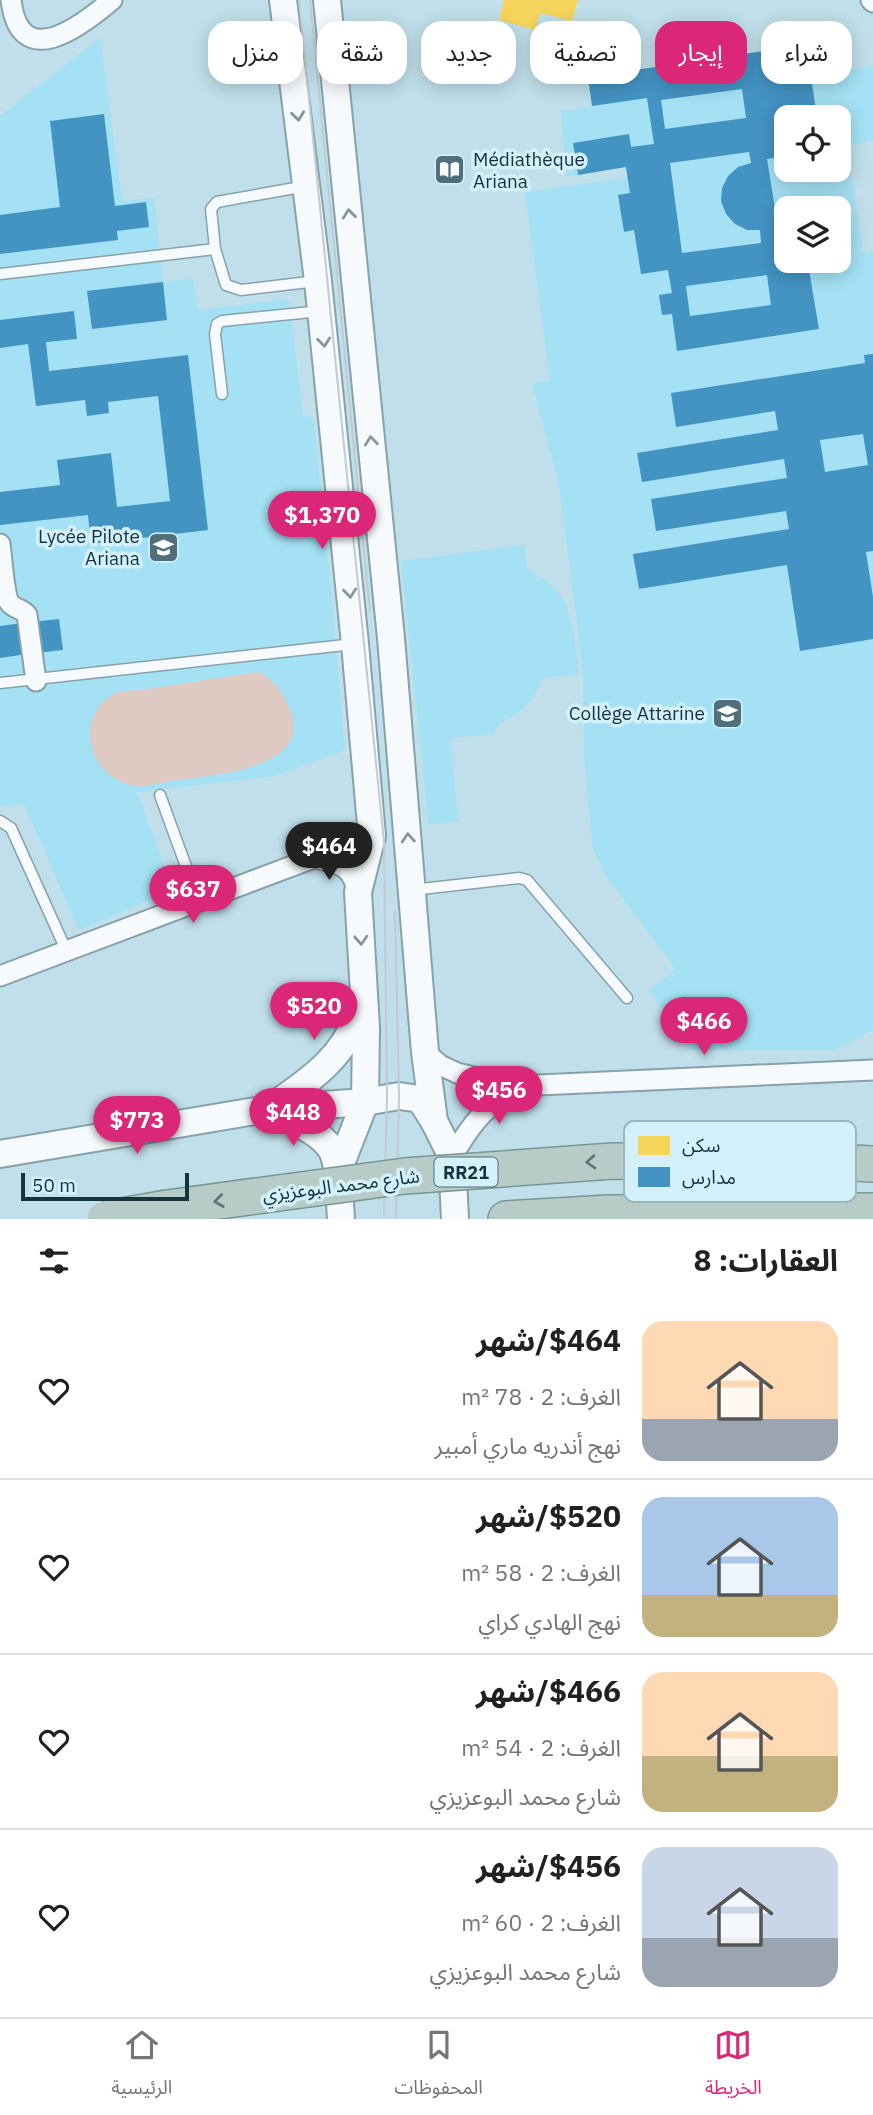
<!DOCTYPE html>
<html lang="ar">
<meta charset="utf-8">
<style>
:root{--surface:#fff;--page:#f6f6f6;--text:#202124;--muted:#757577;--line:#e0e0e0;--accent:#db2777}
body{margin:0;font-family:"IBM Plex Sans","Noto Sans Arabic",sans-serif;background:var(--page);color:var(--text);direction:rtl;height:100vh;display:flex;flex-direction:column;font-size:26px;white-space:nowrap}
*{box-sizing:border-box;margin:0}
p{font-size:23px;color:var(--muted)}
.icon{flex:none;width:38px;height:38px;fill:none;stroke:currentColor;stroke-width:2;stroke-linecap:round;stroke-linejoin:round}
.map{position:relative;height:1219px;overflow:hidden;direction:ltr}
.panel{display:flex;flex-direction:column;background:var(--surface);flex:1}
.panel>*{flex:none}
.top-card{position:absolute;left:21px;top:21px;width:831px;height:63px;direction:rtl;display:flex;gap:14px}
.tools{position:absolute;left:774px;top:105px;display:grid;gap:14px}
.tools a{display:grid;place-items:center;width:77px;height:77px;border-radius:14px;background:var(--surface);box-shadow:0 4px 18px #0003;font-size:35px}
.scale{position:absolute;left:21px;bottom:18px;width:168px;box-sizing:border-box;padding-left:7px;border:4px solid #14333d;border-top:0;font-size:19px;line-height:24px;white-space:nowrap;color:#14333d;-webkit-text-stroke:5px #d4f0fa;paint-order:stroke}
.price{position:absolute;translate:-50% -60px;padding:0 16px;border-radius:24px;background:var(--accent);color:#fff;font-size:23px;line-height:46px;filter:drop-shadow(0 2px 4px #0008)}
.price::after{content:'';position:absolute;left:50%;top:42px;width:21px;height:16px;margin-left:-10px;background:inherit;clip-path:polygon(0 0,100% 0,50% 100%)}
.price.active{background:#222;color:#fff}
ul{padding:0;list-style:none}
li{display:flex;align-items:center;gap:21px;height:175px;padding:0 35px}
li+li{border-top:2px solid var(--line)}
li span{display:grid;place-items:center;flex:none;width:196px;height:140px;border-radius:21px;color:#555}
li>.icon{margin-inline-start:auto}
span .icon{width:84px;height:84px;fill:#fffc;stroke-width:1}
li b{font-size:30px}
h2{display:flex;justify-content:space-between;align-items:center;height:84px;padding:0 35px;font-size:30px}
.tag{padding:0 24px;border-radius:21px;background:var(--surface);box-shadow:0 4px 18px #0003;font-size:24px;line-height:63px}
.tag.active{background:var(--accent);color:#fff}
.dock{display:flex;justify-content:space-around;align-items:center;height:98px;border-top:2px solid var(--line);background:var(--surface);font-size:19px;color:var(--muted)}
.dock a{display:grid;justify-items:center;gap:4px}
.dock .active{color:var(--accent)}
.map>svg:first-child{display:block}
.built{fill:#a4e1f4;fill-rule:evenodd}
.green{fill:#decac3}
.homes{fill:#f6d55c}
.schools{fill:#4393c3;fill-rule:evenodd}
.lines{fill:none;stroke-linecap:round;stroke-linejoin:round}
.lane-casing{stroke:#86a2ab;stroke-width:13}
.street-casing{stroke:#86a2ab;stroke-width:23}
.secondary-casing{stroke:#86a2ab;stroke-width:30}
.highway-casing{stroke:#779696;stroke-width:38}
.lane{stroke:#f6fafc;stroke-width:10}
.street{stroke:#f6fafc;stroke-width:19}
.secondary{stroke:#f6fafc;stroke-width:26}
.highway{stroke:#b8ccc7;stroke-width:35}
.tram{stroke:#c2cbcf;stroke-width:2}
.highway-bridge-casing{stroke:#779696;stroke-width:38;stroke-linecap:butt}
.highway-bridge{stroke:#b8ccc7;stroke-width:35}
.oneway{stroke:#85969c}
.oneway2{stroke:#5e787b}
.labels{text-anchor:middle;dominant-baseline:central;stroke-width:7;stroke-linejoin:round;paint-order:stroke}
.shield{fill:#d4f0fa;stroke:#4e6c76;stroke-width:2}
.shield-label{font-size:18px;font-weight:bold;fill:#14333d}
.poi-label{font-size:19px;fill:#14333d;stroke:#d4f0fa;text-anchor:end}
.street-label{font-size:19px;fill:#14333d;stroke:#d4f0fa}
.key{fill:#d4f0fa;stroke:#9ab7c1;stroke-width:2}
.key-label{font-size:19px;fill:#14333d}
</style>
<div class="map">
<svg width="873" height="1219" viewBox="0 0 873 1219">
<rect width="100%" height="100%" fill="#c0dfea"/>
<g class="built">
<polygon points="100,38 122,201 154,198 163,282 193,278 198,310 289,299 303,417 313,416 331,589 345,750 275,776 137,792 173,890 79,930 24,804 0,806 0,116"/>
<path d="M778,49L783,81L873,66V140L847,146L863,253L873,252V1030L835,1050H689L649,990L676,969L605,874L593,849L584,757L583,670L559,484L532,384L550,380L525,192L627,178L625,167L567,177L561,111L592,106L588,77ZM786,117H838V170H786ZM786,208H838V261H786Z"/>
<polygon points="524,545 527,569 546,581 565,601 574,633 579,674 543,678 534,696 519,713 500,723 494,734 450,738 458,821 429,825 401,561"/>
</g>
<path class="green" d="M259,672C275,681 284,694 291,712C312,769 212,775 177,780C164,782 148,787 135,786C130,786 124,783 120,781C85,765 79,715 112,695C121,690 138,690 148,689C185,683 222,677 259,672Z"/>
<polygon class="homes" points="504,0 578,0 572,21 540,13 535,30 499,20"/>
<g class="schools">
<path d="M778,49L783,81L811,77L817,117H786V156L767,159L778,227L786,226V261H819L808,264L819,329L677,351L672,314L662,315L659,295L672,293L668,270L641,274L634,230L624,232L618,195L630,193L626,167L578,175L573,143L629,134L631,147L654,144L647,98L592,106L588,77ZM742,89L746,118L665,129L661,100ZM749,152L751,163L738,167L728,176L722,188L721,201L726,214L735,224L747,230H760L761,243L682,253L670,163ZM767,275L771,305L690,316L686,286Z"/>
<polygon points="104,114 115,206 146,202 149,227 117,231 118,240 0,254 0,215 60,207 50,121"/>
<polygon points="163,282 167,320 92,329 87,291"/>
<polygon points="74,311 77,339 46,342 49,371 188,355 208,530 91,544 88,515 0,525 0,492 60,485 57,460 111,453 117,507 170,501 158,396 108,402 109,413 87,416 85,400 36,406 28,344 0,348 0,320"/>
<path d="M873,354V551L866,552L873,597V639L800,651L787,565L639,589L633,554L789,529L786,511L656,531L651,499L787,478L784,459L642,482L637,453L778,430L775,411L676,427L671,393L865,363L864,355ZM863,434L868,465L825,472L820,440Z"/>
<polygon points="59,619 63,650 36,653 31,622"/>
<polygon points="23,623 27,654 0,658 0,626"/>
</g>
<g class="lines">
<defs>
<g id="lane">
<polyline points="215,249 211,209 217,202 306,186"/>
<polyline points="0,274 215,249 226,285 241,290 317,281"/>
<polyline points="222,394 215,334 217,324 222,321 321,311"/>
<polyline points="0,683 354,644"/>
<polyline points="160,795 199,902"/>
<polyline points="0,821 11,828 67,952"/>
<polyline points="412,890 519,878 527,880 627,998"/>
</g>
<g id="street">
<path d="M11,0C20,73 80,27 112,0"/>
<polyline points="871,0 873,2"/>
<path d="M0,544C2,556 4,593 9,602C13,609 22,608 27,615L36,681"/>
<path d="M315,858C342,865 350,864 358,892"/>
<polyline points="0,976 372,836"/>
<polyline points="425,1052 440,1065 457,1073 478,1078 538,1085 873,1070"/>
<path d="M452,1157C474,1119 489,1099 533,1086"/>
</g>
<g id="secondary">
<polyline points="327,0 391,638 425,1052 434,1121"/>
<path d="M271,1107C307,1083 353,1052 359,1004"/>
<path d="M269,1110C288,1118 320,1131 331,1149C335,1155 336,1165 338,1171"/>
<polyline points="0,1154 267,1109 365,1102 366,1028 358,892 372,836 355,644 318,281 283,0"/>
<polyline points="341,1219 338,1171 365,1102 399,1096 420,1099 434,1121 452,1157 455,1219"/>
</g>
<g id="highway">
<polyline points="831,1162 873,1164"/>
<polyline points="506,1219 609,1213 873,1211"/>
</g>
</defs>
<use href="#lane" class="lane-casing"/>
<use href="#street" class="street-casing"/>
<use href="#secondary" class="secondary-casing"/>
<use href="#highway" class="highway-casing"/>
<use href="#lane" class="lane"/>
<use href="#street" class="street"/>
<use href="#secondary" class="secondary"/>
<use href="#highway" class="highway"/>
<g class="tram">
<polyline points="299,0 384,842 387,1099 384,1219"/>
<polyline points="310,0 370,611"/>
<polyline points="395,911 399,1096 396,1219"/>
</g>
<defs>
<polyline id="highway-bridge" points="105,1219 167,1208 405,1176 613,1161 831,1162"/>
</defs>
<use href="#highway-bridge" class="highway-bridge-casing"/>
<use href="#highway-bridge" class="highway-bridge"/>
</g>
<defs><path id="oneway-chevron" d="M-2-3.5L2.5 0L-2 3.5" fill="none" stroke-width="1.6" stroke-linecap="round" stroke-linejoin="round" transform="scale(1.75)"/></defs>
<g class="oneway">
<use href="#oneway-chevron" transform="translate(298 116) rotate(83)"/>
<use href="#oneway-chevron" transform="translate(349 214) rotate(-96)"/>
<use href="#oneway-chevron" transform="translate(324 342) rotate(84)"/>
<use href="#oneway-chevron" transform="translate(371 441) rotate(-96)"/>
<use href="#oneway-chevron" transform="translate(350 593) rotate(84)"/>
<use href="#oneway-chevron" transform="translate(408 838) rotate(-95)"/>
<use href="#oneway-chevron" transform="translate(361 940) rotate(87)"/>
</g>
<g class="oneway2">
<use href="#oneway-chevron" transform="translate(591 1162) rotate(176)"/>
<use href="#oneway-chevron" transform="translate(219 1201) rotate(172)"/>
</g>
<defs>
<symbol id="library-square" viewBox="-11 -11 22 22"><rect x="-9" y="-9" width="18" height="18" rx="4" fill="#506f7a" stroke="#d4f0fa"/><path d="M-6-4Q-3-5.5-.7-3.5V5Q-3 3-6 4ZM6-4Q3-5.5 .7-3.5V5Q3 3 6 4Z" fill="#fff"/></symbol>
<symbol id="school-square" viewBox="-11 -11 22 22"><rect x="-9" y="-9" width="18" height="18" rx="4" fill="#506f7a" stroke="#d4f0fa"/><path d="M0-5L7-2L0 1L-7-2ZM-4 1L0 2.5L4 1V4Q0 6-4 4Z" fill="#fff"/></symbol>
</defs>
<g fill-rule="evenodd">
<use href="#library-square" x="432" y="152" width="35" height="35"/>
<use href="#school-square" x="146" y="530" width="35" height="35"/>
<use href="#school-square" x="710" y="696" width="35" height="35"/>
</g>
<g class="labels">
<rect class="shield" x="434.5" y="1157.5" width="63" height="29" rx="5"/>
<g class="shield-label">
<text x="466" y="1172">RR21</text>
</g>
<g class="poi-label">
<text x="473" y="159" text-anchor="start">Médiathèque<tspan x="473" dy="22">Ariana</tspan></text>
<text x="140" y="536">Lycée Pilote<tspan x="140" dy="22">Ariana</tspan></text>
<text x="705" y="713">Collège Attarine</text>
</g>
<g class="street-label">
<text transform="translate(341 1185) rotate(-7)">شارع محمد البوعزيزي</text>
</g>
</g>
<rect x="624" y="1121" width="232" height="81" rx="10" class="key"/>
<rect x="638" y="1136" width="32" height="19" fill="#f6d55c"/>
<rect x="638" y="1167" width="32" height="20" fill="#4393c3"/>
<g class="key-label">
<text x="682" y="1152">سكن</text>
<text x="682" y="1184">مدارس</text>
</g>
</svg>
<div class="tools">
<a><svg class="icon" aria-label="locate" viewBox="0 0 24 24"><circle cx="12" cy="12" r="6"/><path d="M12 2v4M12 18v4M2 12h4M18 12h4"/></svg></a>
<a><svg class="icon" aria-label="layers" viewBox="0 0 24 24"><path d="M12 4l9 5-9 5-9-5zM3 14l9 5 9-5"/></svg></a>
</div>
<div class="scale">50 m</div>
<b class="price" style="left:322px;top:551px">$1,370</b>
<b class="price active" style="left:329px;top:882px">$464</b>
<b class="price" style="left:193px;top:925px">$637</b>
<b class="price" style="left:314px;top:1042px">$520</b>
<b class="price" style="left:704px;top:1057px">$466</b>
<b class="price" style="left:499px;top:1126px">$456</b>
<b class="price" style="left:293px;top:1148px">$448</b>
<b class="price" style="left:137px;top:1156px">$773</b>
<div class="top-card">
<a class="tag">شراء</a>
<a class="tag active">إيجار</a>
<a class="tag">تصفية</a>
<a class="tag">جديد</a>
<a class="tag">شقة</a>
<a class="tag">منزل</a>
</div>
</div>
<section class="panel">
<h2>العقارات: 8<svg class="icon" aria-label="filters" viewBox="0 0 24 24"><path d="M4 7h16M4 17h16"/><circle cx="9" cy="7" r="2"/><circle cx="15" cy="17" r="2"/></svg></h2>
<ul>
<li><span style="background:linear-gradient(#ffd9b3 70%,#9aa5b1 0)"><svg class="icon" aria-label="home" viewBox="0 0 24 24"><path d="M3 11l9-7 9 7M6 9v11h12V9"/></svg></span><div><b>$464/شهر</b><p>الغرف: 2 · 78 m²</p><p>نهج أندريه ماري أمبير</p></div><svg class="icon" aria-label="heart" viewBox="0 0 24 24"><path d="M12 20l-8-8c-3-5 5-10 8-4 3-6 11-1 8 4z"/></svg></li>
<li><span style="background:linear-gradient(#a9c7e8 70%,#c2b280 0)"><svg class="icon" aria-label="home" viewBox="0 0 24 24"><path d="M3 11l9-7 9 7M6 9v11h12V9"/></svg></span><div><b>$520/شهر</b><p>الغرف: 2 · 58 m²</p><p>نهج الهادي كراي</p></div><svg class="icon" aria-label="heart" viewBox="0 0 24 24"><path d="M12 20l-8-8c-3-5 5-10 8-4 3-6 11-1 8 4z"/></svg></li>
<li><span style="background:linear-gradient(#ffd9b3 60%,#c2b280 0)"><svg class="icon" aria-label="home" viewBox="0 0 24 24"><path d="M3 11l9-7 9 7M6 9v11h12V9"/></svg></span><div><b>$466/شهر</b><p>الغرف: 2 · 54 m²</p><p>شارع محمد البوعزيزي</p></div><svg class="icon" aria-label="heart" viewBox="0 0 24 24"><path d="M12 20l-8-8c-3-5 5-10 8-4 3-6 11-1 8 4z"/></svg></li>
<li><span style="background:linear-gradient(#c9d6e8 65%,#9aa5b1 0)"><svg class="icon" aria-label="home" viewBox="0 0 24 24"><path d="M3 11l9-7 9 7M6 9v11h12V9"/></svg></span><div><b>$456/شهر</b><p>الغرف: 2 · 60 m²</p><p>شارع محمد البوعزيزي</p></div><svg class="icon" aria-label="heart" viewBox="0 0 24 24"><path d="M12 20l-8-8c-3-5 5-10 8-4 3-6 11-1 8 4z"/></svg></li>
</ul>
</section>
<nav class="dock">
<a class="active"><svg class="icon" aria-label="map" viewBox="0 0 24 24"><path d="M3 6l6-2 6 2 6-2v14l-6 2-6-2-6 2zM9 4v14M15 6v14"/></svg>الخريطة</a>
<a><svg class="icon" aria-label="saved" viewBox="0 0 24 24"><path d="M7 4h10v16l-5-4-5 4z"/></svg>المحفوظات</a>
<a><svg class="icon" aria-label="home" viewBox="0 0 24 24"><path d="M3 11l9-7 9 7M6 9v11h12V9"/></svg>الرئيسية</a>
</nav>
